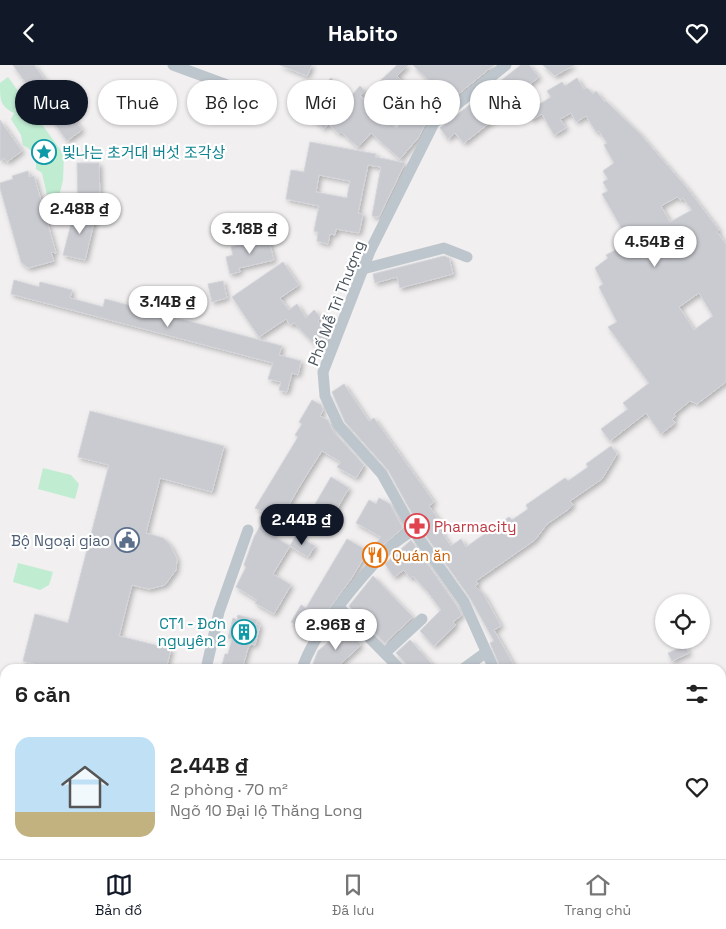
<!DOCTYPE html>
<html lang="vi">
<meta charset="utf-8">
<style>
:root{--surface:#fff;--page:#f6f6f6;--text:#222;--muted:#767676;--line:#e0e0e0;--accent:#111827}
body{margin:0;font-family:"Space Grotesk","Noto Sans KR",sans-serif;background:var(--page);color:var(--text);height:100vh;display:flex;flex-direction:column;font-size:19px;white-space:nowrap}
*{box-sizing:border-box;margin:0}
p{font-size:16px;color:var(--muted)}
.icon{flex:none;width:28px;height:28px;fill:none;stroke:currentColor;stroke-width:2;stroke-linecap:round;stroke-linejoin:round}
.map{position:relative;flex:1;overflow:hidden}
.drawer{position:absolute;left:0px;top:599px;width:726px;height:196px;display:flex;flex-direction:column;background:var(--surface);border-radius:15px 15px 0 0;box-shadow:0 1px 4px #0004}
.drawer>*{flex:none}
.top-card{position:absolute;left:15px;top:15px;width:696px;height:45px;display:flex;gap:10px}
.controls{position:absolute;left:655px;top:529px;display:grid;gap:10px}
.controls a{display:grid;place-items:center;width:55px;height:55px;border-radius:50%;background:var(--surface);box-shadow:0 1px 4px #0004;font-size:25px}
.price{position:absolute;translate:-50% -42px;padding:0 11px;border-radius:18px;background:#fff;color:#222;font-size:16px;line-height:32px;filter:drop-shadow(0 1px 2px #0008)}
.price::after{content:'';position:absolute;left:50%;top:30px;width:15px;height:11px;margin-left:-8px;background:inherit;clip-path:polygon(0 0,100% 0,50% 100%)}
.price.active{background:var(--accent);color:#fff}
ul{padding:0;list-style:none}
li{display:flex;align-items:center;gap:15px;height:125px;padding:0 15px}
li span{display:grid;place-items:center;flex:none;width:140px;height:100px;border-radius:15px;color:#555}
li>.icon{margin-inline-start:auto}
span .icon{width:60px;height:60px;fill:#fffc;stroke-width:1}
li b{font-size:21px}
h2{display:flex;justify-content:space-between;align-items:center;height:60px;padding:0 15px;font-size:21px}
.chip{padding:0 18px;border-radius:22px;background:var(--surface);box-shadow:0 1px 4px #0004;font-size:18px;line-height:45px}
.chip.active{background:var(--accent);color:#fff}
header{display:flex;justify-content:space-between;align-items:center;height:65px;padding:0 15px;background:var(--accent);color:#fff;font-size:22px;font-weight:600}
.dock{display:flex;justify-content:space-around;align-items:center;height:70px;border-top:1px solid var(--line);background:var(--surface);font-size:14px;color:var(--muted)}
.dock a{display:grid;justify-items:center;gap:2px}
.dock .active{color:var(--accent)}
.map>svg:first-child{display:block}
.green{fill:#c0ecd2}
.building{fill:#c9cbd1;stroke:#d3d5da;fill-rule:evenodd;filter:url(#shadow)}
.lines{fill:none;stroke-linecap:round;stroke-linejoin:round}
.highway-casing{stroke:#758ca7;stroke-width:20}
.minor{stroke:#bec6cd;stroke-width:11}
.major{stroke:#b0becc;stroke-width:15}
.highway{stroke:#8aa1bb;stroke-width:18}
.labels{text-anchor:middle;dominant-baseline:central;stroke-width:4.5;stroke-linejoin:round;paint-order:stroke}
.culture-label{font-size:15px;fill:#0d838f;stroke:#fff;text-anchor:start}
.street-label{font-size:15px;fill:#48525b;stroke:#fff}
.health-label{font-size:15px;fill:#be3a42;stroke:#fff;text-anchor:start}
.service-label{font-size:15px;fill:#4e5e75;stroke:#fff;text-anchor:end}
.food-label{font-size:15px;fill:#c56008;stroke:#fff;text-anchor:start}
</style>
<header><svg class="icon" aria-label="back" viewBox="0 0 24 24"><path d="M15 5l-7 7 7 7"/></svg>Habito<svg class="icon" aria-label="heart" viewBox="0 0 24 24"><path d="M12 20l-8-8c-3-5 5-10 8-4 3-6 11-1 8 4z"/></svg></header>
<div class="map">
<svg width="726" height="794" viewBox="0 0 726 794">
<defs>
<filter id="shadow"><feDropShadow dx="2.5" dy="2.5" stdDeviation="2.5" flood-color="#0004"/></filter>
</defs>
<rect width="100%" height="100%" fill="#f1efef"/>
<g class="green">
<path d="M8,12L64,90L63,115L53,157L42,108L36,104C37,93 33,85 23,80L21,70L11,54L14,48C0,41 0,35 0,18Z"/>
<polygon points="43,403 71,410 79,419 75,434 38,424"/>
<polygon points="18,498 53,507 49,520 40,525 13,517"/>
<polygon points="0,709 5,710 5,768 0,767"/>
<polygon points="90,790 311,790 326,794 106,794"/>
</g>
<g class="building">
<polygon points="13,0 34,0 82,65 67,76"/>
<polygon points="280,0 312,0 307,11"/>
<polygon points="397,0 408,0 397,11 420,34 416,39 429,52 418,73 400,94 371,68 358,82 341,67 339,69 328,59 324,64 312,53 322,41 313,33 331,13 351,31 360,21 365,26 360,31 396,63 409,48 379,17"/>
<polygon points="413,0 494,0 450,36"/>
<polygon points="521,0 529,0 539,12 516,30 520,34 464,78 455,68 448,74 440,63"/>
<polygon points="543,0 574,0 555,11"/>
<path d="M577,13L584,24L587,23L593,29L596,26L605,37L606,36L641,70L687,123L719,165L717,167L726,179V317L697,339L690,336L674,349L676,351L672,354L675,358L661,369L646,348L610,376L601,364L628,344L623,338L649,318L608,262L617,257L599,222L603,219L595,203L608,193L606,190L630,178L602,129L608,126L603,117L608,114L603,106L614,98L604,80L607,78L599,66L596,67L586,51L576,57L571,48L560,54L566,63L554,70L542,49L532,55L527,47L551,32L547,26L562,17L565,21ZM677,132L680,135L683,133L692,145L670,157L661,141ZM699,228L713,251L694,265L679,242Z"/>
<polygon points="0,55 22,86 7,97 4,93 0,96"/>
<path d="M310,77L376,89L375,92L405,98L379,152L372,151L381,102L368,100L358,148L363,149L359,168L336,164L335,170L330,169L328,179L317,176L318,167L314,166L319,141L286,134L291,105L304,107ZM319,110L350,116L347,133L316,127Z"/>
<polygon points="77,98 99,98 100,136 78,136"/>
<polygon points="28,106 29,112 34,111 56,188 51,187 54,196 28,203 21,197 0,123 0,118 13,114 12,111"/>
<polygon points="75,144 96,149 85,195 63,190"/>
<polygon points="268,173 274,195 239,203 240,207 230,209 226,192 233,190 231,182"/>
<polygon points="444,191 449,193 453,209 400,223 397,212 375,218 373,209"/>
<polygon points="283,197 299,220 280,233 289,245 297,239 306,253 314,245 321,253 318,256 330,268 323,287 294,258 290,260 286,254 259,272 232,232"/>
<polygon points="14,215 39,222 40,217 72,225 70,233 103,242 105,234 282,281 279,290 301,296 298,310 292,308 287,327 279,325 281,317 268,314 273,298 11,229"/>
<polygon points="223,216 227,233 212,237 208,219"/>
<polygon points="344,319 369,356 374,353 434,437 429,441 444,462 440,465 451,481 461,474 466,482 509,452 512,455 528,444 526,440 565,413 568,416 588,402 586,399 611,381 617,389 602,414 570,436 573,440 569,444 547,459 535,475 476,516 478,519 475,521 484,530 501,561 494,565 516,604 501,604 490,578 494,576 470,533 419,461 388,405 345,357 332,327"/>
<polygon points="312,335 321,340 323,345 320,351 328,355 333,366 364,400 356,413 337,402 341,397 322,386 304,414 271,470 290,481 273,509 291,520 274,549 255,538 257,535 236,522 246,502 244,500 254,472 263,456 259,453 263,447 255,443 298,372 295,370 302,359 299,357"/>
<polygon points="90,346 224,381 212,427 160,413 146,468 163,473 170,480 177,494 176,505 165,520 149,524 132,520 129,531 119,571 171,584 166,604 52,604 23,596 35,549 68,558 109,400 78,392"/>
<polygon points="331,412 349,423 325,464 307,453"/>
<polygon points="379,433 390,439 403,463 376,486 373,483 381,472 356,458 369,435 376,439"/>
<polygon points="296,470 315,481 308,492 290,481"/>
<polygon points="347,474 368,486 351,514 311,568 291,557 301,540 306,543"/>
<polygon points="411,475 457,541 462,550 453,557 456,560 434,581 420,566 441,545 427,526 413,511 410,513 404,505 394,512 385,499"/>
<polygon points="373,511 413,552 385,578 349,541"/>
<polygon points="238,550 257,555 256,559 260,560 255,580 251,579 248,583 242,604 221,604 225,589 228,589 232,574 228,573 233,553 237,555"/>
<polygon points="345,563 361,580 335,604 311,604 318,586"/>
<polygon points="410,575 431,598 437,604 411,604 396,588"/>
<polygon points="685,581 689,588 672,596 668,588"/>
</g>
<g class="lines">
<defs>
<g id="highway">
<polyline points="0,774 5,776"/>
<polyline points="59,790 75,794"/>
</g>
</defs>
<use href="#highway" class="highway-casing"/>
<g class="minor">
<polyline points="173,0 260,32"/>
<polyline points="363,204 444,183 467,192"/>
<polyline points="339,542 400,604"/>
<polyline points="385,588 422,554"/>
<polyline points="206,604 219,547 248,465"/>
<path d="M302,604C314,566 361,512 389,483C396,476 405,471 413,465"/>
<polyline points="463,604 485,588"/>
<polyline points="494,604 464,537 413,465 382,409 339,361 325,331 323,307 370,186 434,58 506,0"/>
<polyline points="590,790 592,794"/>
<polyline points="525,794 526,790"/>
</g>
<g class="major">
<polyline points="0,694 5,696"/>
<polyline points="357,790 373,794"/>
</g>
<use href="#highway" class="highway"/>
</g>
<defs>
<symbol id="sight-ring" viewBox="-11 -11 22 22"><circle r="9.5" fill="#fff" stroke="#0f9aa8" stroke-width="1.5"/><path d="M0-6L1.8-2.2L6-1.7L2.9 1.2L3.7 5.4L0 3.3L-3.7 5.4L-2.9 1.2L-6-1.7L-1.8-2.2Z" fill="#0f9aa8"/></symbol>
<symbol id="pharmacy-ring" viewBox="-11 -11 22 22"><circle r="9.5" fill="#fff" stroke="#e0444e" stroke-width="1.5"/><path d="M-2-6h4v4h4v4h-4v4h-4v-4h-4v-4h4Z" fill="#e0444e"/></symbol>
<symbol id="civic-ring" viewBox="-11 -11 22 22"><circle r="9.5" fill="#fff" stroke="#5c6f8a" stroke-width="1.5"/><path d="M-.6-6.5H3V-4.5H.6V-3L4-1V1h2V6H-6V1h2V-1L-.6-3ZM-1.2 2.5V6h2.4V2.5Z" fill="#5c6f8a"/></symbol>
<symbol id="restaurant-ring" viewBox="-11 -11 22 22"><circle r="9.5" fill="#fff" stroke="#e8710a" stroke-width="1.5"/><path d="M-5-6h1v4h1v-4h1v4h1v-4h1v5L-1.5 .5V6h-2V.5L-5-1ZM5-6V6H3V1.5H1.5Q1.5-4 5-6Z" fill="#e8710a"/></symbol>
<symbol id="building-ring" viewBox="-11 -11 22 22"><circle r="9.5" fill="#fff" stroke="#0f9aa8" stroke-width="1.5"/><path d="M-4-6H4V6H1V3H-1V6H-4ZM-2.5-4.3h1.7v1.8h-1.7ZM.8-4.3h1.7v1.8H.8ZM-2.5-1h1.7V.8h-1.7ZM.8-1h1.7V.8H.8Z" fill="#0f9aa8"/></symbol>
</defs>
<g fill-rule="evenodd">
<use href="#sight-ring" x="30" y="73" width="28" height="28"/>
<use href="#pharmacy-ring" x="403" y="447" width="28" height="28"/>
<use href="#civic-ring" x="113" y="461" width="28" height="28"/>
<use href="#restaurant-ring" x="361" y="476" width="28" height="28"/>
<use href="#building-ring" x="230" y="553" width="28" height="28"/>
</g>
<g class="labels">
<g class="culture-label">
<text x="62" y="87">빛나는 초거대 버섯 조각상</text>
<text x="226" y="558" text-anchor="end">CT1 - Đơn<tspan x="226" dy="17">nguyên 2</tspan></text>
</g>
<g class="street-label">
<text transform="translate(336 238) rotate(-69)">Phố Mễ Trì Thượng</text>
</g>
<g class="health-label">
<text x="434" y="461">Pharmacity</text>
</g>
<g class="service-label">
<text x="110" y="475">Bộ Ngoại giao</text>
</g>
<g class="food-label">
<text x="392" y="490">Quán ăn</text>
</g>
</g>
</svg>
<div class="controls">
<a><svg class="icon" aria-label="locate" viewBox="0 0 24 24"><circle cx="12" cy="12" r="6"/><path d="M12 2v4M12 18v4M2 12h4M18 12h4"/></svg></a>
</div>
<b class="price" style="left:80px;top:170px">2.48B ₫</b>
<b class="price" style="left:250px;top:190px">3.18B ₫</b>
<b class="price" style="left:655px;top:203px">4.54B ₫</b>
<b class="price" style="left:168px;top:263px">3.14B ₫</b>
<b class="price active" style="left:302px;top:481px">2.44B ₫</b>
<b class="price" style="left:336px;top:586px">2.96B ₫</b>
<div class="top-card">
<a class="chip active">Mua</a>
<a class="chip">Thuê</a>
<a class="chip">Bộ lọc</a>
<a class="chip">Mới</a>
<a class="chip">Căn hộ</a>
<a class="chip">Nhà</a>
</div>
<section class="drawer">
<h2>6 căn<svg class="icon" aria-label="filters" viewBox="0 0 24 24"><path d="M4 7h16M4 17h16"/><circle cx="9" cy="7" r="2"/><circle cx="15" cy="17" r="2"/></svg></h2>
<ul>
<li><span style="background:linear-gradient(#bfe0f5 75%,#c2b280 0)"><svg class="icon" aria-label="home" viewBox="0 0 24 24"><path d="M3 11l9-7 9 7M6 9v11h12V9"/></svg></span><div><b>2.44B ₫</b><p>2 phòng · 70 m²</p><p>Ngõ 10 Đại lộ Thăng Long</p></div><svg class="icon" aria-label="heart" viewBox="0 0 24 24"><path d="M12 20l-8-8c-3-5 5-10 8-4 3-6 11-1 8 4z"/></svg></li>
</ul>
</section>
</div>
<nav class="dock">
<a class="active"><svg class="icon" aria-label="map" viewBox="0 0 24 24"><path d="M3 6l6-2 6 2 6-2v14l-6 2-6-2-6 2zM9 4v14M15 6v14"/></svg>Bản đồ</a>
<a><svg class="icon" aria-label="saved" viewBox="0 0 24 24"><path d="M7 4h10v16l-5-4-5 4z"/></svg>Đã lưu</a>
<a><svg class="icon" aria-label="home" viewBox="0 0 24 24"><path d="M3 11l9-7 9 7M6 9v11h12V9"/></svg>Trang chủ</a>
</nav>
